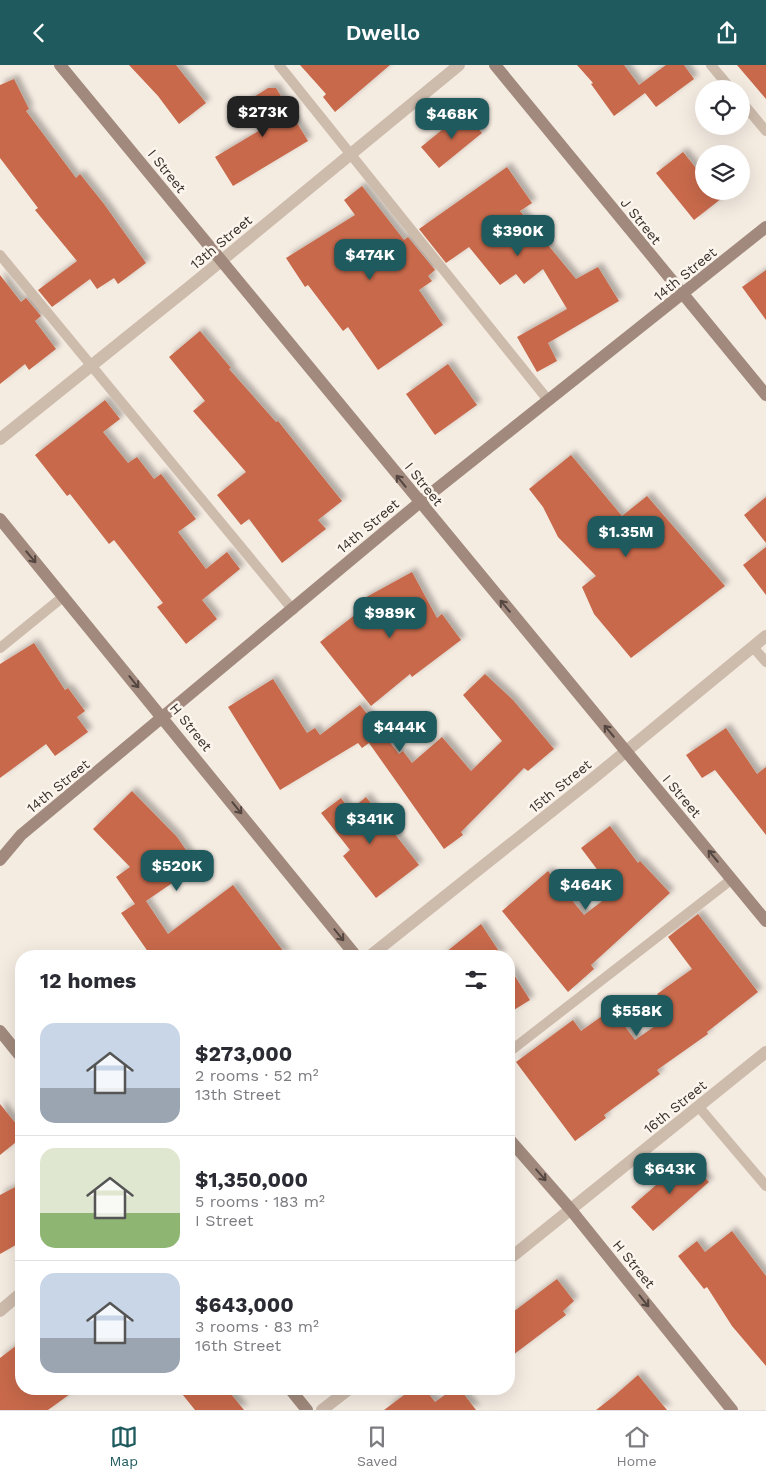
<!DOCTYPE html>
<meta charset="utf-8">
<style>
:root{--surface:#fff;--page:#f2f2f3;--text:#2b2b33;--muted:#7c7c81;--line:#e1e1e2;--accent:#1f5a5e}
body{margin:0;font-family:"Work Sans",sans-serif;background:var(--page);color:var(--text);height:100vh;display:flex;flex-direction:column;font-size:19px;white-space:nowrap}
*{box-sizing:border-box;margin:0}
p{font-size:16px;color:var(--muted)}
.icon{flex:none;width:28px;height:28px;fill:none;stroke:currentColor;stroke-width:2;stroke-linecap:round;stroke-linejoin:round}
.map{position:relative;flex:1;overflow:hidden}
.sheet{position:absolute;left:15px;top:885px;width:500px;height:445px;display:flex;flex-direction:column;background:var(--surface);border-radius:20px;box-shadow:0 5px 20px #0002}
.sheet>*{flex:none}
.tools{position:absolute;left:695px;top:15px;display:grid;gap:10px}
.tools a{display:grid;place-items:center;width:55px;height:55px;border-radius:50%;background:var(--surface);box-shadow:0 5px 20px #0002;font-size:25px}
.price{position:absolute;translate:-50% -42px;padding:0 11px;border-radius:10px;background:var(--accent);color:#fff;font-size:16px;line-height:32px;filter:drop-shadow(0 1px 2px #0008)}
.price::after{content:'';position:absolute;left:50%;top:30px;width:15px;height:11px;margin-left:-8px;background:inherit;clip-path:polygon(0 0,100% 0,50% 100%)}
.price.selected{background:#222;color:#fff}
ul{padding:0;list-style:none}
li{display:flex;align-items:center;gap:15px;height:125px;padding:0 25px}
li+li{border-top:1px solid var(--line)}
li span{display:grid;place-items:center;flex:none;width:140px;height:100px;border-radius:15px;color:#555}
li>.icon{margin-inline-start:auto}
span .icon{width:60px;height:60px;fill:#fffc;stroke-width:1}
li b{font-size:21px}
h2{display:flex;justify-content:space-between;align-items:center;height:60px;padding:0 25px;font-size:21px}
header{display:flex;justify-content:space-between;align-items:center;height:65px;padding:0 25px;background:var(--accent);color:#fff;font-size:22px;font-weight:600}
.menu{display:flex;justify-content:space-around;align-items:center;height:70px;border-top:1px solid var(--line);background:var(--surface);font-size:14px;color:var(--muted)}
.menu a{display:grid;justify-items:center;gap:2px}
.menu .selected{color:var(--accent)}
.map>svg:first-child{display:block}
.building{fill:#c8694b;filter:url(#shadow)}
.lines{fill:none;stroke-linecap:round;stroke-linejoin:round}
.lane{stroke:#cdbbac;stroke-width:10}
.street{stroke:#cdbbac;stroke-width:12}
.secondary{stroke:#a18a7d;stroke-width:12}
.oneway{stroke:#544640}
.labels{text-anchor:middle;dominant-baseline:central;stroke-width:5;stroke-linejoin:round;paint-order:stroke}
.street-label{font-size:14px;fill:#3b302b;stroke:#fbf5ee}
</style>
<header><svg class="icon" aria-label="back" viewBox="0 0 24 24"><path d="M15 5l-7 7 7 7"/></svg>Dwello<svg class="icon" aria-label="share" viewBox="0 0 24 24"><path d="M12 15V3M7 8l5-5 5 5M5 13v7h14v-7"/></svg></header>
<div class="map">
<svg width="766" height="1345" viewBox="0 0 766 1345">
<defs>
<filter id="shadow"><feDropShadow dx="4.5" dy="-4.5" stdDeviation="2.5" flood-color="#0004"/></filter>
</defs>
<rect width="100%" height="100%" fill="#f4ebe1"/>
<g class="building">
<polygon points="129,0 176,0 206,38 179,59 158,31"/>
<polygon points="300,0 390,0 335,47 323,32 326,29"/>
<polygon points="577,0 624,0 639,20 666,0 684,0 694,14 656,42 645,28 614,51 591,19 593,18"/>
<polygon points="737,0 766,0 766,34"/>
<polygon points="14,14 29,44 26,46 76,113 80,109 104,139 146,198 118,219 114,213 97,224 90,214 52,242 38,225 77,196 35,145 38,143 0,93 0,20"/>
<polygon points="268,23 276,23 308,76 233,121 215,92 262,64 246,37"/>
<polygon points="464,47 482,68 439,103 421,82"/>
<polygon points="683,87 704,113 704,126 731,126 694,155 656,108"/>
<polygon points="507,102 532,138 520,146 576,214 598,202 619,236 548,278 557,296 537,307 517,272 567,244 543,204 524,219 516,209 500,220 469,182 446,198 419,164"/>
<polygon points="362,121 404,175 408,172 435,205 428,211 432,216 419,225 443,260 378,305 348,262 343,266 308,220 305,222 286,193 355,150 344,135"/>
<polygon points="766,205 766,255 742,222"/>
<polygon points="0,210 21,237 26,233 41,251 35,256 56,284 29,305 25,299 0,319"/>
<polygon points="200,266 231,303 229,304 276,357 278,356 342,436 318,455 326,464 282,498 249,454 241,460 217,430 246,407 193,346 205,336 169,292"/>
<polygon points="448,299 477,340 435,370 406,329"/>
<polygon points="105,335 120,354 103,367 128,398 137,392 154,414 161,409 196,454 178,467 206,504 227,487 240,504 202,535 217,554 186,579 157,542 163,538 114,475 109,479 70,429 67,431 35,390"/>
<polygon points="571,390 622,451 647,431 725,521 631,593 594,549 582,522 596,511 558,472 543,442 529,424"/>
<polygon points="766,432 766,478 744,450"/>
<polygon points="766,482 766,530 743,500"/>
<polygon points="412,507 437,553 442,549 461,575 412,612 410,609 371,641 320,577 365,542 361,535"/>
<polygon points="34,578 65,625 68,623 85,646 77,652 88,667 55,691 46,679 0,713 0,599"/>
<polygon points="485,609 513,635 554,684 528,706 524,703 461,767 463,770 444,784 369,678 362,683 358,678 280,725 228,642 273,614 307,668 315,663 320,670 360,640 399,689 403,686 412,698 442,672 471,706 502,676 463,630"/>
<polygon points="726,663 757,709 766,702 766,770 715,705 702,713 686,690"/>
<polygon points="132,726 177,772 197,801 146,836 168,869 233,820 287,891 151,891 121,848 135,839 116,812 130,802 93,764"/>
<polygon points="366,732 419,800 376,833 343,791 350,785 321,748 341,733 350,745"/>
<polygon points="610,761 638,798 640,796 670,828 591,900 594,904 568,927 502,846 548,806 584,850 614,827 581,783"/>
<polygon points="698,849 758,927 707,967 708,969 657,1005 660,1009 604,1050 606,1053 575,1076 516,997 573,955 581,966 612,944 635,975 671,950 657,929 692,904 668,872"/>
<polygon points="481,859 502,891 441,891"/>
<polygon points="509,902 530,935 509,948"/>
<polygon points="0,1039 21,1065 21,1073 0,1090"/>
<polygon points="687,1093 709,1117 653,1166 631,1142"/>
<polygon points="21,1119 21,1177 0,1189 0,1130"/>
<polygon points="732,1166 766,1211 766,1301 732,1261 707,1222 704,1224 678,1191 697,1176 705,1187"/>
<polygon points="557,1214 574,1236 563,1246 566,1250 509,1293 509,1250"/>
<polygon points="21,1277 21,1324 77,1324 48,1345 0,1345 0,1293"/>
<polygon points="638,1310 667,1345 596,1345 614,1331"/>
<polygon points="178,1324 227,1324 244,1345 195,1345"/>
<polygon points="412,1324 425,1324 435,1337 453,1324 460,1324 476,1345 384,1345"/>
</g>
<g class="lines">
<g class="lane">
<polyline points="279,0 548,335"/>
<polyline points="711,0 731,24"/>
<polyline points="741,36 766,66"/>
<polyline points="0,190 293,545"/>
<polyline points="753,582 766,597"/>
<polyline points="0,583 64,531"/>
<polyline points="509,987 732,814"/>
<polyline points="698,1041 766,1121"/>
</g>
<g class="street">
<polyline points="0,374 193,219 459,0"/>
<polyline points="370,891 596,711 766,571"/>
<polyline points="509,1194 766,987"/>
<polyline points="0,1246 21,1228"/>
<polyline points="322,1345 349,1324"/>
</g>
<g class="secondary">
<polyline points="60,0 766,856"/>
<polyline points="495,0 766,330"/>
<polyline points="0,454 356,891"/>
<polyline points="0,795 21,770 419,438 766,162"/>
<polyline points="0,966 21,992"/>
<polyline points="509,1074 571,1145 732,1345"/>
<polyline points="290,1324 307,1345"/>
</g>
</g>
<defs><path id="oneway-shaft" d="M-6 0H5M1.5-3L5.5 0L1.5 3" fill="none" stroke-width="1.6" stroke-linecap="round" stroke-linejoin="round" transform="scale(1.25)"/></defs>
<g class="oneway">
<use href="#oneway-shaft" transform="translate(401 416) rotate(-129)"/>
<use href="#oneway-shaft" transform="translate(31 492) rotate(50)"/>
<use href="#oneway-shaft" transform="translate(505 541) rotate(-130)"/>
<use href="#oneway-shaft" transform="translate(134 617) rotate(51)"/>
<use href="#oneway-shaft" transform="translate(609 666) rotate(-130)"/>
<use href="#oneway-shaft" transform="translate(237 743) rotate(51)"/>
<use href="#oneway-shaft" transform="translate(713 791) rotate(-130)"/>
<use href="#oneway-shaft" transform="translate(339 870) rotate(51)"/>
<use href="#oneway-shaft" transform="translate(541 1110) rotate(49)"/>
<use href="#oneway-shaft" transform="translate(644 1236) rotate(51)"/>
</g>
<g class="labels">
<g class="street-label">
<text transform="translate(167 106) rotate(51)">I Street</text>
<text transform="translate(641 156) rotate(51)">J Street</text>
<text transform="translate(221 177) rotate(-40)">13th Street</text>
<text transform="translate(685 209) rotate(-39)">14th Street</text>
<text transform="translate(424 419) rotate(51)">I Street</text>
<text transform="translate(368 461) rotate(-40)">14th Street</text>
<text transform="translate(191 662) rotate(51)">H Street</text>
<text transform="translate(58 721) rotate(-39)">14th Street</text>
<text transform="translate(560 721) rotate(-39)">15th Street</text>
<text transform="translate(682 731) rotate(50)">I Street</text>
<text transform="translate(675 1042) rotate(-39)">16th Street</text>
<text transform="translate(634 1199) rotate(51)">H Street</text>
</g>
</g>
</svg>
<div class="tools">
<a><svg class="icon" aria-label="locate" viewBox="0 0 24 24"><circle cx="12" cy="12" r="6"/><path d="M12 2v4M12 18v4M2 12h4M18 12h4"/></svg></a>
<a><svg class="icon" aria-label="layers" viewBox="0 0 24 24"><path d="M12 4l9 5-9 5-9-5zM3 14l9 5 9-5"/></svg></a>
</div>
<b class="price selected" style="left:263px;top:73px">$273K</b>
<b class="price" style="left:452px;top:75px">$468K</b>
<b class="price" style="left:518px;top:192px">$390K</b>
<b class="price" style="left:370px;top:216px">$474K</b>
<b class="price" style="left:626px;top:493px">$1.35M</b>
<b class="price" style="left:390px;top:574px">$989K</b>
<b class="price" style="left:400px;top:688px">$444K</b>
<b class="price" style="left:370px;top:780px">$341K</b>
<b class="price" style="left:177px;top:827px">$520K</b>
<b class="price" style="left:586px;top:846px">$464K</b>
<b class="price" style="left:637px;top:972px">$558K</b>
<b class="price" style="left:670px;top:1130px">$643K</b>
<section class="sheet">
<h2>12 homes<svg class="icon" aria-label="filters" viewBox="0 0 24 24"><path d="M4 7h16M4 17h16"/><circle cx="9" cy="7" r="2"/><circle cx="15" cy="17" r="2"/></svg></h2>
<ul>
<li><span style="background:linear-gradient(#c9d6e8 65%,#9aa5b1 0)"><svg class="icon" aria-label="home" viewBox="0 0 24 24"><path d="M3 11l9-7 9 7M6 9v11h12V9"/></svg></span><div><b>$273,000</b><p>2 rooms · 52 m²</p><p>13th Street</p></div></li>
<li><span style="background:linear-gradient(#dfe7d0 65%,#8fb573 0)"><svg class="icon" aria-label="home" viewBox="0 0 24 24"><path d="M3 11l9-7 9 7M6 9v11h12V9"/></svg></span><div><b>$1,350,000</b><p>5 rooms · 183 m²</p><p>I Street</p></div></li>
<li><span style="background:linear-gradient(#c9d6e8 65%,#9aa5b1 0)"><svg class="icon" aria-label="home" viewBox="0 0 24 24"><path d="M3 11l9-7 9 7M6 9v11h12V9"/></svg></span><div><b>$643,000</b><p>3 rooms · 83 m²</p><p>16th Street</p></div></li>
</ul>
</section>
</div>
<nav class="menu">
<a class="selected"><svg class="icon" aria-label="map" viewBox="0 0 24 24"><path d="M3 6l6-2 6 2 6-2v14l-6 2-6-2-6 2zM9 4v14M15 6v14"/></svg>Map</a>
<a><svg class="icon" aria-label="saved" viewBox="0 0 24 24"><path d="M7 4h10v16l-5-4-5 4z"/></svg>Saved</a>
<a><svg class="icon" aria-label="home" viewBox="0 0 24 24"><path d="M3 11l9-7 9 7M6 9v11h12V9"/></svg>Home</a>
</nav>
